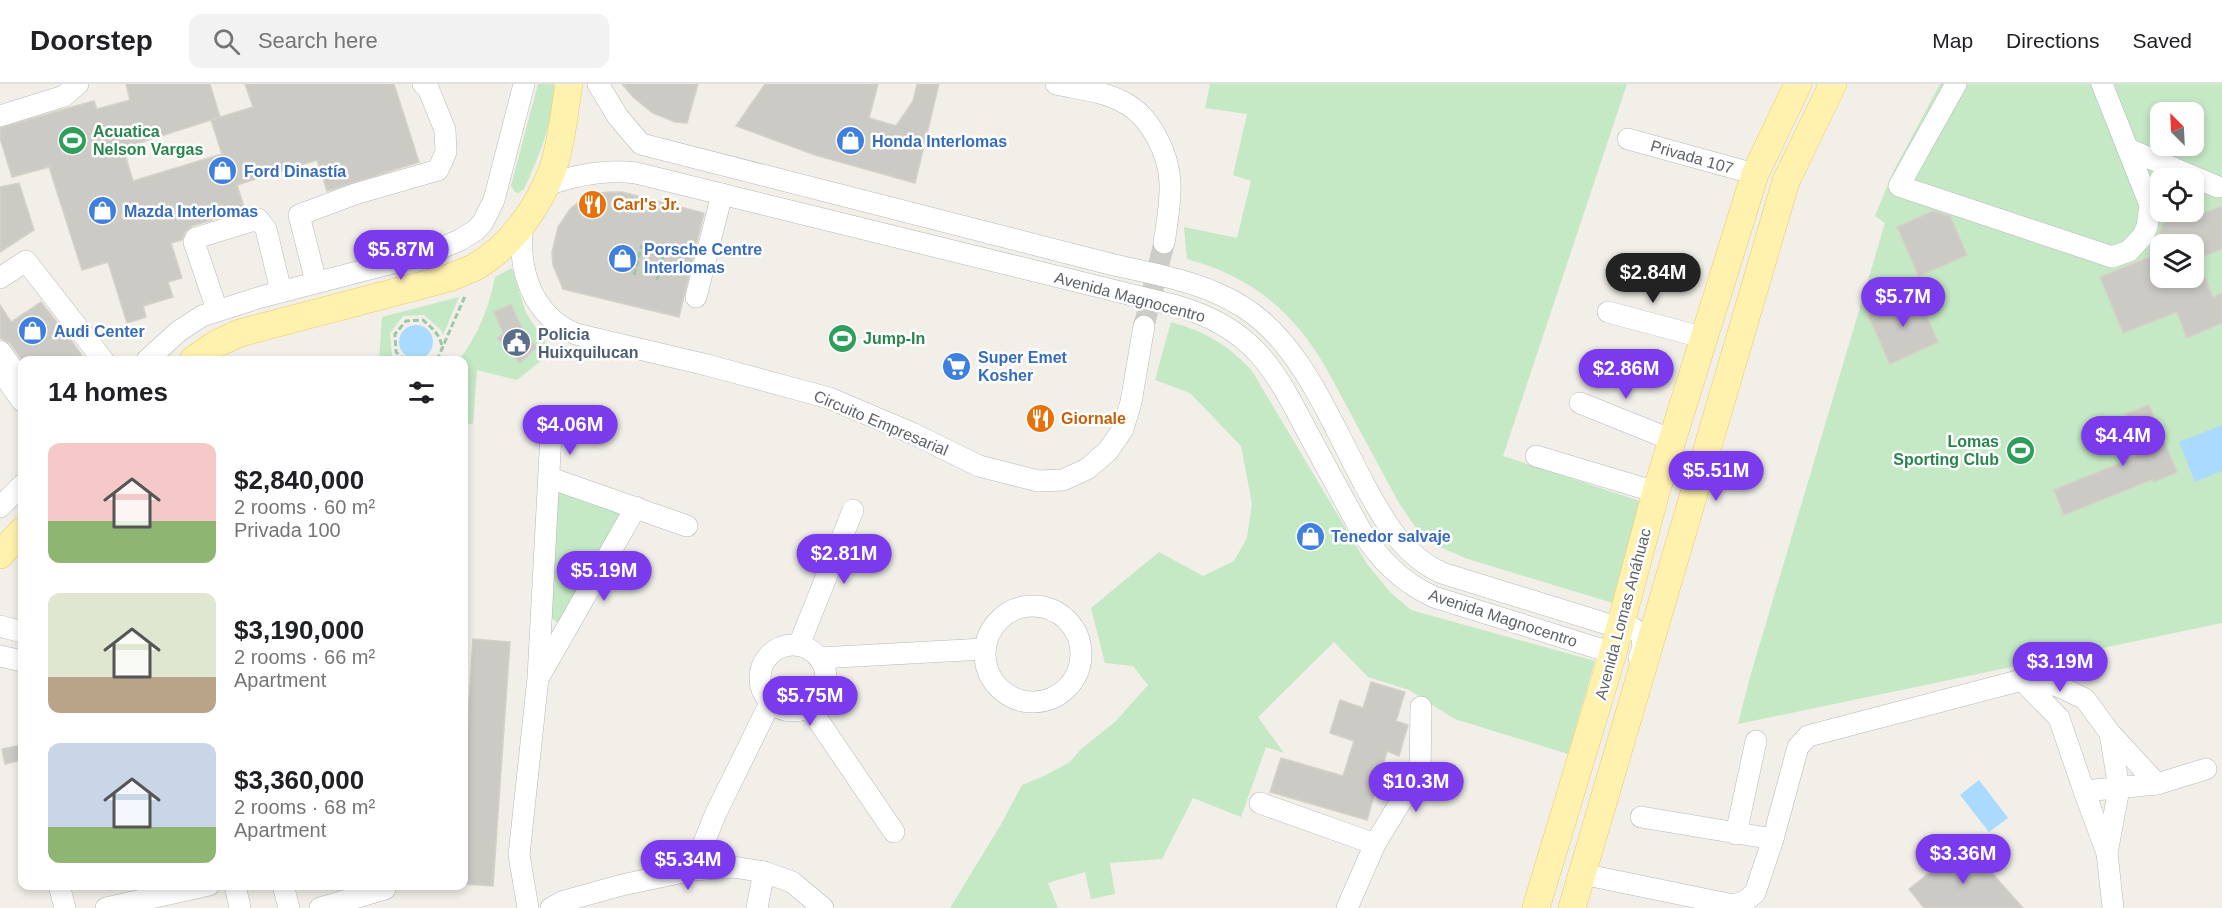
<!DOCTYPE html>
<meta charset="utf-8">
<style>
:root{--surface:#fff;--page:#f2f2f2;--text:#202124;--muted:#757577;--line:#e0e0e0;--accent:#7c3aed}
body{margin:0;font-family:Helvetica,sans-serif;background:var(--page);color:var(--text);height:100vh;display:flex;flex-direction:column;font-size:22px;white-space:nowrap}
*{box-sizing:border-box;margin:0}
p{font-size:20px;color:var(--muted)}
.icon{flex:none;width:33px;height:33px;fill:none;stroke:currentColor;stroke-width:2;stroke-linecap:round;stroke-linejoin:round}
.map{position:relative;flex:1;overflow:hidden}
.side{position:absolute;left:18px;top:272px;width:450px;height:534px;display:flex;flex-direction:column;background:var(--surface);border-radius:12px;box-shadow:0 3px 9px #0003}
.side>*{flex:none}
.needle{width:39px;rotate:336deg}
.tools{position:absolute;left:2150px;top:18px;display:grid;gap:12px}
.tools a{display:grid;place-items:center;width:54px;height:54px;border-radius:12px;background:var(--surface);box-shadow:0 3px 9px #0003;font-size:30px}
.price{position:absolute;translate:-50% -51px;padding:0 14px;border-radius:21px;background:var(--accent);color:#fff;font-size:20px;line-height:39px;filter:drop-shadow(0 2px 3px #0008)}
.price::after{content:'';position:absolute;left:50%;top:36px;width:18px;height:14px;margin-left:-9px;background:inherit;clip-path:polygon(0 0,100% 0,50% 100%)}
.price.active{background:#222;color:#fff}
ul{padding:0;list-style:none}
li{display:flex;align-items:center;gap:18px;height:150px;padding:0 30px}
li span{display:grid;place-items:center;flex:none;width:168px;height:120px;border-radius:12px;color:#555}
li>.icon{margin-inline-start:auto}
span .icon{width:72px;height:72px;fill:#fffc;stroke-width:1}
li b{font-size:26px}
h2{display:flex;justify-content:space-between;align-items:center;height:72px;padding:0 30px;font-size:26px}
header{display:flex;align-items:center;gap:36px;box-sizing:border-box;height:84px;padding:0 30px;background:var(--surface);border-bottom:2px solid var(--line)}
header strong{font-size:28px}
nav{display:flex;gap:33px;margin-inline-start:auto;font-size:21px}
.search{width:420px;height:54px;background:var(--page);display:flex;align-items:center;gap:15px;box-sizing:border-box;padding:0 21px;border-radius:12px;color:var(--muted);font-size:22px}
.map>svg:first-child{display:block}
.green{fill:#c5e8c5;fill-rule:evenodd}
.water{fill:#aadaff}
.building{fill:#cccac5;stroke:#d6d1c6;stroke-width:1.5;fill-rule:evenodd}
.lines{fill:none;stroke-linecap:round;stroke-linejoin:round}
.minor-tunnel{stroke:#ccccc8;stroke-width:21;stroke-dasharray:21 10;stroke-linecap:butt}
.minor-casing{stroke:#b5b8bc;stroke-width:22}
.major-casing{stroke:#f2c960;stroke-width:28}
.path{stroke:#9cc7a9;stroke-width:3;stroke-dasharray:6 3;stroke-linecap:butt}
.minor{stroke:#fff;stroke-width:21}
.major{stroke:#fff2af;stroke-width:27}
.labels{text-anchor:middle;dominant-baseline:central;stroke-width:5;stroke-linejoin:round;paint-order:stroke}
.leisure-label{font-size:16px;font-weight:bold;fill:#27864d;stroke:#fff;text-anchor:start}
.shop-label{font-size:16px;font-weight:bold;fill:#366cbe;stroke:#fff;text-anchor:start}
.street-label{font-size:16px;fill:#5f6368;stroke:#fff}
.food-label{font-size:16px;font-weight:bold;fill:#c56008;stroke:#fff;text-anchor:start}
.service-label{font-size:16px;font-weight:bold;fill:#4e5e75;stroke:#fff;text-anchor:start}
</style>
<header>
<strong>Doorstep</strong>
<div class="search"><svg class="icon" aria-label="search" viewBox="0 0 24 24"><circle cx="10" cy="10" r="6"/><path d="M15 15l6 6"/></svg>Search here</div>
<nav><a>Map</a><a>Directions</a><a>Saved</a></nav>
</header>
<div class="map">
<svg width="2222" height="824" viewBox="0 0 2222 824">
<rect width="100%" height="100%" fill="#f1efe8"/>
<g class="green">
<path d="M538,0H554C554,37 539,72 524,105L518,109L515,108L511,102Z"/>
<path d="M1210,0H1627L1503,372L1643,418L1616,520L1468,475L1437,462L1427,454L1416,444L1399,419L1325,282C1292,226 1250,192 1187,175L1184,143L1237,154L1251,97L1233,91L1247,30L1205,24Z"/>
<path d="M1940,0H2222V539L1738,640L1750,593L1885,139L1875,132L1893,88ZM2160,28H2193V62H2160ZM2160,94H2193V128H2160ZM2160,160H2193V194H2160Z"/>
<path d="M512,184L526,229L552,268L517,296L477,286L473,340H464V276H459C478,251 489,224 495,193Z"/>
<polygon points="459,213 443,251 441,246 424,231 403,232 390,249 392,271 398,276 379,276 382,233"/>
<path d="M1171,238C1206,248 1227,260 1252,287L1367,480L1391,509L1411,526L1595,577L1568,670L1455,635L1409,606L1368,593L1334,558L1258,633L1284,669L1266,663L1241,733L1193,714L1162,775L1110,779L1115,810L1091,815L1085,788L1048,799L1058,824H950L1000,742L1022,701L1044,692L1070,678L1081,665L1115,638L1148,601L1133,582L1105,579L1091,524L1159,468L1203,492L1234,477L1247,454L1252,420L1241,362L1190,309L1155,296Z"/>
<polygon points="550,394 636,423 566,544 542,528"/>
</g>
<g class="water">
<circle cx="416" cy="258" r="17"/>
<polygon points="2222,341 2222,387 2195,398 2179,358"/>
<polygon points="1979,696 2008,734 1989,748 1960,711"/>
</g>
<g class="building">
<path d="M126,0H210L220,33L211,36L253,23L245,0H394L419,78L327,107L317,76L237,101L245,126L192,142L185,148L182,156L171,159L182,194L168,198L173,213L143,222L146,233L127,239L108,178L82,186L49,83L12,93L0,54V44L68,24L94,17L97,25L130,16ZM211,36L222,70L133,97L123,64Z"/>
<polygon points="622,0 698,0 687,39 675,38 653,29 634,14"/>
<polygon points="765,0 878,0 869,34 896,42 913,17 917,0 939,0 915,99 815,71 736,42"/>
<polygon points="19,99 34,146 0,168 0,103"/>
<polygon points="611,108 622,108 704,129 679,233 563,205 553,181 552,168 558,143 571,124 579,118 599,109"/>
<polygon points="2222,122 2222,165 2197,175 2213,213 2222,209 2222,239 2187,254 2177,228 2123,249 2100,193 2160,169 2160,194 2193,194 2193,160 2155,160 2168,128 2178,128 2182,138"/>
<polygon points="1933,127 1950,132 1967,171 1919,192 1897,143"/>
<polygon points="1916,209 1938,258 1890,280 1868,231"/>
<polygon points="41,218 71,256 85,276 22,276 10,259 0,254 0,221 11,238"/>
<polygon points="511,220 525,251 537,263 520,279 497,254 503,249 494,228"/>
<polygon points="2149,321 2177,388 2154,398 2153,395 2064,431 2054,406 2142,370 2126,330"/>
<polygon points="473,555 510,558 493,802 464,800 464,694"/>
<polygon points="1371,598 1405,608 1396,637 1408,641 1399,672 1387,667 1367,736 1270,708 1281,674 1343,692 1354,657 1330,649 1340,616 1363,624"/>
<polygon points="22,661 22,676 5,680 2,665"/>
<polygon points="1966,760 2023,824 1924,824 1909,805"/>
</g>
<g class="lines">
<polyline class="minor-tunnel" points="1144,242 1164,159"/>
<defs>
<g id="minor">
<path d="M598,0L618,33L641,60L1114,181C1158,191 1204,198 1243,223C1301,259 1332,340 1363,398C1383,435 1402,471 1442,489L1620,544H1633L1642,552L1643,564L1639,574"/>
<path d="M1056,0C1078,5 1103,7 1123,18C1150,31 1169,70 1170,99C1171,119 1167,139 1164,159"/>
<polyline points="1956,0 1899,102 2112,173 2129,167 2142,153 2147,143 2150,121 2102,0"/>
<polyline points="0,32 64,12 78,0"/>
<polyline points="1628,55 1755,90"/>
<polyline points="2128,65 2218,103"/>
<path d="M545,102C575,91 604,85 636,89L1177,222C1253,244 1274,284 1308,349C1325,381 1342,412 1359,443C1378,475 1401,498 1434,513L1613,569"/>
<path d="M523,139C517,184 531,231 576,250L707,281L829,314L914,350L979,382L1038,397L1063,396L1087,385L1108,367L1123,345L1131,318L1144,242"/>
<polyline points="0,194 26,177 103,276"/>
<polyline points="316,198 299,131 355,110 438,86 446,68 445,46 428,4 423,0"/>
<polyline points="696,213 722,110"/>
<polyline points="217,226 194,158 196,154 258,135 266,145 281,207"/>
<polyline points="1608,228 1705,254"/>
<polyline points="0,267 20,295"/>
<polyline points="147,276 179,247 202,232 261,213 427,170 460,156 476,146 483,138 494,116 524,0"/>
<polyline points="0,286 22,317"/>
<polyline points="1580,319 1672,356"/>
<polyline points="1536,372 1656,408"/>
<polyline points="550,394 687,442"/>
<polyline points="0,423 22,401"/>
<circle cx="1033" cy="570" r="48"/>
<polyline points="0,542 22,548"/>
<polyline points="799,561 853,426"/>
<circle cx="793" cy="594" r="33"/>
<polyline points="0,572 22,577"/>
<polyline points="819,574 984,565"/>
<polyline points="540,591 636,423"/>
<polyline points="2022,596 2059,634 2084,707 2157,700 2206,685"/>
<polyline points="809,623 894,748"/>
<polyline points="2110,649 2157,700"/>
<polyline points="2084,707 2107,769 2113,824"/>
<polyline points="1260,719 1375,760"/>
<polyline points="1641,733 1773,755"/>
<polyline points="1736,750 1756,657"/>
<polyline points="693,786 715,731 770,619"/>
<polyline points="1582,790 1733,821 1744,818 1755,809 1773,755 1798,663 1808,652 2022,596 2058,602 2085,615 2110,649 2119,705 2107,769"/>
<polyline points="59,801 65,824"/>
<polyline points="235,801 240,824"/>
<polyline points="283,801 289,824"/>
<polyline points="106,824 209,801"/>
<polyline points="320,824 385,805"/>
<polyline points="528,824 519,771 538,594 551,350"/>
<polyline points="551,824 564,817 622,801 693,786 733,783 764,788 792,798 823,824"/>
<polyline points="757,824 764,788"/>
<polyline points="1347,824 1375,760 1420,686 1421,623"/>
</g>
<g id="major">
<path d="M193,276L216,260L240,249L449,194C458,190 467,187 475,183C510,163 538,124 552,87C562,59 564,29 569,0"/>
<polyline points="0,471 22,447"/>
<polyline points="1536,824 1613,569 1656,408 1755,90 1798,0"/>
<polyline points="1572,824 1786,97 1833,0"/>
</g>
</defs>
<use href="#minor" class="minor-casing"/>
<use href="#major" class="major-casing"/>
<g class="path">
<polyline points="634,191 642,161"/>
<polyline points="657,196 664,168"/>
<path d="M405,276L396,268L395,250L406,237L423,236C433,245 442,252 442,266"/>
<polyline points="437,276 465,212"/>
</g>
<use href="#minor" class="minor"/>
<use href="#major" class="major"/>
</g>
<defs>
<symbol id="stadium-disc" viewBox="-11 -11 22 22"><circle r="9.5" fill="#2e9e5b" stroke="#fff"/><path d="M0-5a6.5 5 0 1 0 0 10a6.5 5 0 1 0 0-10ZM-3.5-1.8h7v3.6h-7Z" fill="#fff"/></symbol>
<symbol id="shop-disc" viewBox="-11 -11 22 22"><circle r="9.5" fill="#3f7fe0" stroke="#fff"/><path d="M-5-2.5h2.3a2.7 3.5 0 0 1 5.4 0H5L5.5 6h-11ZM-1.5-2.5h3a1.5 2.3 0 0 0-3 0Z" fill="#fff"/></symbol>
<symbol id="restaurant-disc" viewBox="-11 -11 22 22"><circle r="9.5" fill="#e8710a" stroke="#fff"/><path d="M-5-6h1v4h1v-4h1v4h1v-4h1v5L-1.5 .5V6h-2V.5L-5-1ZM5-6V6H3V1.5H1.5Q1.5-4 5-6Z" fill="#fff"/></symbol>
<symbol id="civic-disc" viewBox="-11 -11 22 22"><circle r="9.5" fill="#5c6f8a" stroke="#fff"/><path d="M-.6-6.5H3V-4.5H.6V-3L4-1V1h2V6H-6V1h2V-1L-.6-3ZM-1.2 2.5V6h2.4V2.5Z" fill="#fff"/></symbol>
<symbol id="supermarket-disc" viewBox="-11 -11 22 22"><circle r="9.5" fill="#3f7fe0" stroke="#fff"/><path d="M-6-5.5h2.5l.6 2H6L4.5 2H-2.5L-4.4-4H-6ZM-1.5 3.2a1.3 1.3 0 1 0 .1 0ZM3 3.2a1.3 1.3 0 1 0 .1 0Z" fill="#fff"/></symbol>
</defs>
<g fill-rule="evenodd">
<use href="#stadium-disc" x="56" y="40" width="33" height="33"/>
<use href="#shop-disc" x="834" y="40" width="33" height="33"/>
<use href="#shop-disc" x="206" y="70" width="33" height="33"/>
<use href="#restaurant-disc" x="576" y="104" width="33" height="33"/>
<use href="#shop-disc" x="86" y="110" width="33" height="33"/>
<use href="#shop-disc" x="606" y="158" width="33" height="33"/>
<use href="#shop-disc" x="16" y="230" width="33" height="33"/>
<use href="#stadium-disc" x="826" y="238" width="33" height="33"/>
<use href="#civic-disc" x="500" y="242" width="33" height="33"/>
<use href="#supermarket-disc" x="940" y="266" width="33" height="33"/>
<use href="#restaurant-disc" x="1024" y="318" width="33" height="33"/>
<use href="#stadium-disc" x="2004" y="350" width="33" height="33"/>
<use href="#shop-disc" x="1294" y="436" width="33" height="33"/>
</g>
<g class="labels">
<g class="leisure-label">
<text x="93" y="47">Acuatica<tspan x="93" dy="18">Nelson Vargas</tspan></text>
<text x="863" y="254">Jump-In</text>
<text x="1999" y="357" text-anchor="end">Lomas<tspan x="1999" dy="18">Sporting Club</tspan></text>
</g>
<g class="shop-label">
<text x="872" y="57">Honda Interlomas</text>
<text x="244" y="87">Ford Dinastía</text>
<text x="124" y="127">Mazda Interlomas</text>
<text x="644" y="165">Porsche Centre<tspan x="644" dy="18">Interlomas</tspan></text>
<text x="54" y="247">Audi Center</text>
<text x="978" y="273">Super Emet<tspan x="978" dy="18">Kosher</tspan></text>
<text x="1331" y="452">Tenedor salvaje</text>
</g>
<g class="street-label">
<text transform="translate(1692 73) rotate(16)">Privada 107</text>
<text transform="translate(1130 213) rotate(15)">Avenida Magnocentro</text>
<text transform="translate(881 339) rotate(23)">Circuito Empresarial</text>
<text transform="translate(1623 530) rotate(-75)">Avenida Lomas Anáhuac</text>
<text transform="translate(1503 534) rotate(18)">Avenida Magnocentro</text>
</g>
<g class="food-label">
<text x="613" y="120">Carl's Jr.</text>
<text x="1061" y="334">Giornale</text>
</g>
<g class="service-label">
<text x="538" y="250">Policia<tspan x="538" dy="18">Huixquilucan</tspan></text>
</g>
</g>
</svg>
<div class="tools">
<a><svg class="needle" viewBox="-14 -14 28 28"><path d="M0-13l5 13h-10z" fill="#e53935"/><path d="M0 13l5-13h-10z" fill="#757577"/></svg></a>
<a><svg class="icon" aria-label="locate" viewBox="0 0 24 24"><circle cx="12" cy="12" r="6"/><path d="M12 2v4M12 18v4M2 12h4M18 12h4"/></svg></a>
<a><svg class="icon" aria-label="layers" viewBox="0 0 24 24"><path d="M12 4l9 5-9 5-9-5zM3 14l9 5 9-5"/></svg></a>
</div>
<b class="price" style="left:401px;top:197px">$5.87M</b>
<b class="price active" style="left:1653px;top:220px">$2.84M</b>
<b class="price" style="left:1903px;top:244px">$5.7M</b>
<b class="price" style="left:1626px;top:316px">$2.86M</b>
<b class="price" style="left:570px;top:372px">$4.06M</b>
<b class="price" style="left:2123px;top:383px">$4.4M</b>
<b class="price" style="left:1716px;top:418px">$5.51M</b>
<b class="price" style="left:844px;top:501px">$2.81M</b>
<b class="price" style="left:604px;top:518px">$5.19M</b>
<b class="price" style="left:2060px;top:609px">$3.19M</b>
<b class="price" style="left:810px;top:643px">$5.75M</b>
<b class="price" style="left:1416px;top:729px">$10.3M</b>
<b class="price" style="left:1963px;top:801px">$3.36M</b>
<b class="price" style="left:688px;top:807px">$5.34M</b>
<section class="side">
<h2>14 homes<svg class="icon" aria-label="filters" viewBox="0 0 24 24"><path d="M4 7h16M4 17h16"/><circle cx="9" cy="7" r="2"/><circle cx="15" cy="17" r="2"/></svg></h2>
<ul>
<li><span style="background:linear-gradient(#f6c9c9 65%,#8fb573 0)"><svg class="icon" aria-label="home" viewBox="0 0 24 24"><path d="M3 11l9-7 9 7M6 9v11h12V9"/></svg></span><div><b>$2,840,000</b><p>2 rooms · 60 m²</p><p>Privada 100</p></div></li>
<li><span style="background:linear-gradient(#dfe7d0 70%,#b9a48a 0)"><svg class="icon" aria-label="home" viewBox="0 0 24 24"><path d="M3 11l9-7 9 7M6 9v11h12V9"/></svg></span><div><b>$3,190,000</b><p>2 rooms · 66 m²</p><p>Apartment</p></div></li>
<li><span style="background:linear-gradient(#c9d6e8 70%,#8fb573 0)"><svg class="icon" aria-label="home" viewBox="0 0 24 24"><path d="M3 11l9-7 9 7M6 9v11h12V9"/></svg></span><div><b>$3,360,000</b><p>2 rooms · 68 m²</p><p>Apartment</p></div></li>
</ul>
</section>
</div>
